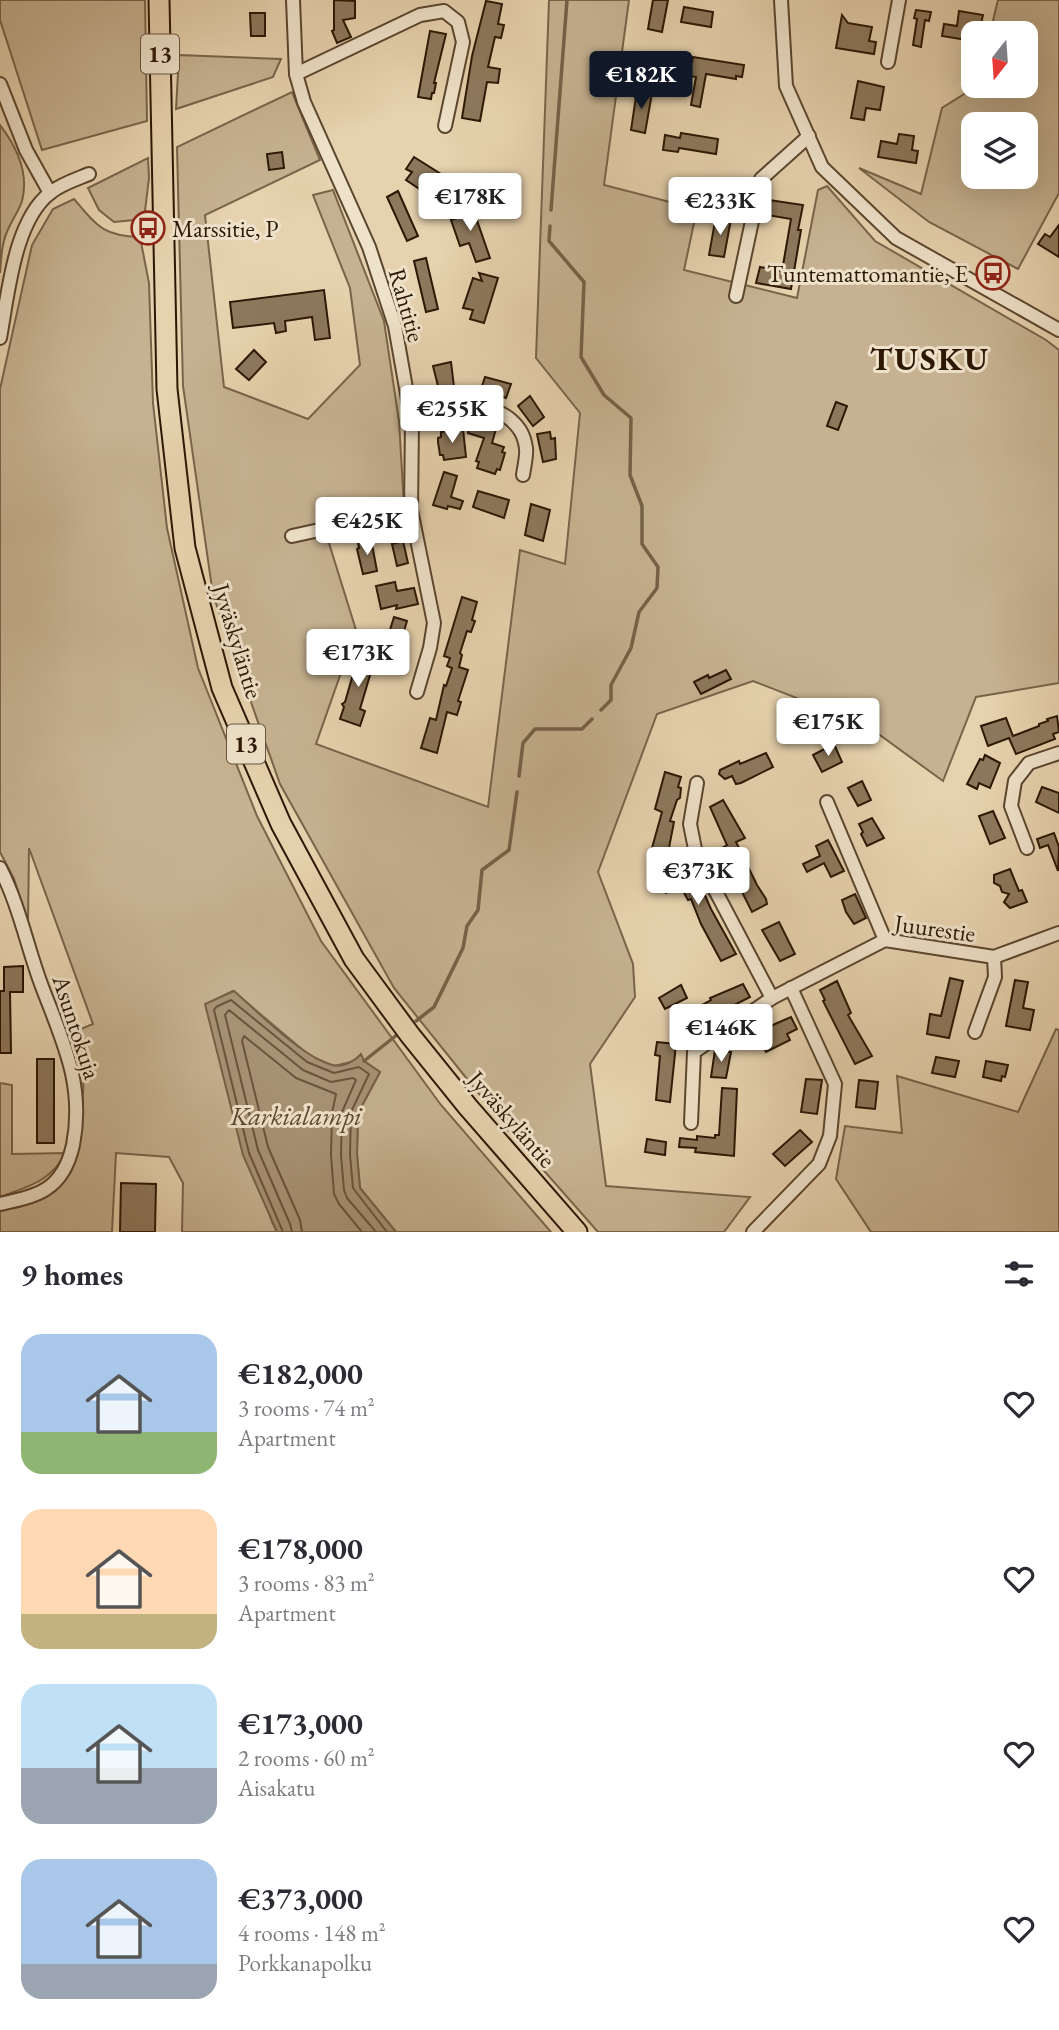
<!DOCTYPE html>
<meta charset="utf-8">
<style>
:root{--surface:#fff;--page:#f7f7f7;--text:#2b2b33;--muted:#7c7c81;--accent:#111827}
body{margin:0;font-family:"EB Garamond",serif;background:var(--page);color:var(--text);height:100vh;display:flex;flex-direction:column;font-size:26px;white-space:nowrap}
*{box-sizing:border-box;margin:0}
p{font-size:23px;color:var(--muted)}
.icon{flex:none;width:38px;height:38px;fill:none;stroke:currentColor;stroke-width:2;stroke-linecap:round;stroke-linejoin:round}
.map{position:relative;height:1232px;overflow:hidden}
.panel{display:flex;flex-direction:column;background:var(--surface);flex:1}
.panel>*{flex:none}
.needle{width:46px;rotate:197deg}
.controls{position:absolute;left:961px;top:21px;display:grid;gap:14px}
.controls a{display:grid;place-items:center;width:77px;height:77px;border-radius:14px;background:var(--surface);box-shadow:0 7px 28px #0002;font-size:35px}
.price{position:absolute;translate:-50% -60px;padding:0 16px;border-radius:7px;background:#fff;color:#222;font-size:23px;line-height:46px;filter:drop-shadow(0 2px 4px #0008)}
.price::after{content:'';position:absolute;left:50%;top:42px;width:21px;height:16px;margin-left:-10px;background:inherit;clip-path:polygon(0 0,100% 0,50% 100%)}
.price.current{background:var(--accent);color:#fff}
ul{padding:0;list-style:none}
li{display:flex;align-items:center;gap:21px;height:175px;padding:0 21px}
li span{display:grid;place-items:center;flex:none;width:196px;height:140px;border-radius:21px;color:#555}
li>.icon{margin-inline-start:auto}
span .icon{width:84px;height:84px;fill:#fffc;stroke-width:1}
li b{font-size:30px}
h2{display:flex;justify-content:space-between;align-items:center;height:84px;padding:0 21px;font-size:30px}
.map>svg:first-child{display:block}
.green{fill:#c6b291;stroke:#79644a;stroke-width:2;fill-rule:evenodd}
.water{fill:#a79274;stroke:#766147;stroke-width:2}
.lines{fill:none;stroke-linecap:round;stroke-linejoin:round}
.shore{stroke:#6a543c;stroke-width:2}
.stream{stroke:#766147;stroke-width:3.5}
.building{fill:#8d785c;stroke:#2c1703;stroke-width:2}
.minor-casing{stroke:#5a462e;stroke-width:16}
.highway-casing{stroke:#2c1703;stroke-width:23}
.minor{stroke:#efe2ca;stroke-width:12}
.highway{stroke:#e6d2ae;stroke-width:19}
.labels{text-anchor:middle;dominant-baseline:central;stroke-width:6;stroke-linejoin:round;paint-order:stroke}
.shield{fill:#efe2ca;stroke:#66543f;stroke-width:2}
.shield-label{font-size:23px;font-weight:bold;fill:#2c1703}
.poi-label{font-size:24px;fill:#2c1703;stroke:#efe2ca;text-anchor:start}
.street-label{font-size:24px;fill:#2c1703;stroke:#efe2ca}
.water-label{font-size:26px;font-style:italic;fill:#5d4830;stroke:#efe2ca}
.district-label{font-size:32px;font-weight:bold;letter-spacing:2px;fill:#2c1703;stroke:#efe2ca}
</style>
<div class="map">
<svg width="1059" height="1232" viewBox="0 0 1059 1232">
<rect width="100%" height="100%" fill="#e6d2ae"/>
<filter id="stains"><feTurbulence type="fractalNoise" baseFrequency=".00286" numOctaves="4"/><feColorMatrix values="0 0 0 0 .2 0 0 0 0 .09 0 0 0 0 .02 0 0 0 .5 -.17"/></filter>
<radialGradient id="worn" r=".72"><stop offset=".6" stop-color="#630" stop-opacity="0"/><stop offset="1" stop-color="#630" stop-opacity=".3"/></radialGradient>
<g class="green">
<polygon points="0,0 145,0 147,121 42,150 0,20"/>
<polygon points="549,0 629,0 604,185 697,209 684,270 797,298 818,190 827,186 875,241 1046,340 1059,350 1059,683 976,697 943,781 866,725 753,681 657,714 598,872 633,964 635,997 590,1064 606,1186 750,1197 724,1232 598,1232 508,1130 394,988 280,784 213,595 183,386 177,147 292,92 320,160 205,215 224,387 308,419 360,365 350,288 313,195 333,190 384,321 399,421 404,506 319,511 356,630 316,744 488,807 520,550 565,564 580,413 536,358"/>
<path d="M998,0H1059V193L1018,269L929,222L859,168L921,194L942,108L977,86H1026V33H990ZM973,124H1026V177H973Z"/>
<polygon points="179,55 281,59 273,77 176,109"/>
<path d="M0,125C17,147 29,174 22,201C18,214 7,226 4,241C1,251 1,263 0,273Z"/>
<polygon points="148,158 149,178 144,219 114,222 99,210 88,188"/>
<path d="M74,199C97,226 103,236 140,237L149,283L153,403L167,528L198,668L257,816L321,941L441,1105L551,1232H396L360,1188L357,1154L358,1113L380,1072L364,1061H355L334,1066L310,1056L233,991L206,1004L272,1222L277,1232H182L183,1183L169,1157L116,1153L112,1232H0V1209L52,1193L71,1172L82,1120L84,1068L71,1033L93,1024L29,848L28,922L14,879L0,852V389L32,245L53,209Z"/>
<polygon points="1056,1029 1059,1030 1059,1232 871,1232 836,1179 845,1126 902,1133 897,1076 1018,1112"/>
<path d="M0,1083L12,1085V1154L66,1153C50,1182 29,1186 0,1197Z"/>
</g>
<path class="water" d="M234,991C258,1012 302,1057 332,1065C342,1068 355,1061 361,1054L364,1061L380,1072L358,1113L357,1154L360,1188L396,1232H277L243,1155L205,1004Z"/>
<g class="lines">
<g class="shore">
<polyline points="283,1232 249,1153 214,1010 216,1007 231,1000 307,1062 334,1073 359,1067 369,1074 351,1112 350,1155 353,1188 387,1232"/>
<polyline points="292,1232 290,1224 258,1150 225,1015 229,1010 303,1070 331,1082 353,1078 356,1080 342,1112 341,1155 344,1190 347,1198 376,1232"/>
<polyline points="302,1232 300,1220 268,1147 242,1041 244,1036 296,1078 336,1094 332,1113 331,1155 334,1194 339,1204 362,1232"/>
</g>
<g class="stream">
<polyline points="551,210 567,0"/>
<polyline points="550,226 549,241 584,282 581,357 604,395 631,418 630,475 642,506 642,544 658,567 657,588 639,612 631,648 611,685 611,700 601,710"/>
<polyline points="519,776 523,743 535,729 582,729 592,719"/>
<polyline points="416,1021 434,1007 463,948 467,926 478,910 482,870 509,850 517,792"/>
<polyline points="364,1061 398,1034"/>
</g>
</g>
<g class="building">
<polygon points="334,0 355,1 355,18 343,20 351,37 337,43 332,31 334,30"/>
<polygon points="653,0 668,0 662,32 648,29"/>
<polygon points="486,1 502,4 498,24 504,25 501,38 495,37 488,67 500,69 498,83 487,82 480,121 462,118 472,56"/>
<polygon points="684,7 713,12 711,27 681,22"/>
<polygon points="916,10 931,12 929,21 925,20 921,47 913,45 917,19 914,18"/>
<polygon points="959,11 983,15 979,33 973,33 973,41 942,36 944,24 957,26"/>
<polygon points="250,13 265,13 265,36 251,36"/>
<polygon points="842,15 848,23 872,27 869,41 876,42 874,54 836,48"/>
<polygon points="430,31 446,34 434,83 436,83 434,93 432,93 431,99 418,97"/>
<polygon points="639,52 658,56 656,68 637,65"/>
<polygon points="693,57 744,65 742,77 736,76 736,79 706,74 700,107 691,105 696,77 672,73 675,59 692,62"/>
<polygon points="858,81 884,87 880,110 866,108 864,120 851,118"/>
<polygon points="637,90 652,93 645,133 631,130"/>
<polygon points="681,133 718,139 716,154 679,148 678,152 663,150 665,135 680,138"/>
<polygon points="899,134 914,136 912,150 918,151 916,163 878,157 881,141 897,144"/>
<polygon points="282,152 284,168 269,170 267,154"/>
<polygon points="414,157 460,186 452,198 435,187 430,196 406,180 412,172 406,169"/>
<polygon points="398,191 418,236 407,241 387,197"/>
<polygon points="769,200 803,205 798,230 801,230 791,289 756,283 760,267 782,271 791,219 767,215"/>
<polygon points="472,206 490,258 476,262 469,243 460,246 451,220 460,217 458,210"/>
<polygon points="716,216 731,219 724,257 709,255"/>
<polygon points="1059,225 1059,257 1038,244 1045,234 1050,237"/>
<polygon points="426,258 438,309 426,312 414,261"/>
<polygon points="479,273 498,278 484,323 470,319 473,310 463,308 473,278 482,281"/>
<polygon points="324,290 330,338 315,340 312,317 285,321 286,331 276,333 274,323 233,328 230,302"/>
<polygon points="254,350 266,362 249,380 236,369"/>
<polygon points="451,362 455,395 441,398 433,366"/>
<polygon points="485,377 511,384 506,398 481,389"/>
<polygon points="530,396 544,417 533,426 518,406"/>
<polygon points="836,402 847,406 838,430 827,426"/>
<polygon points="472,421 496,429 492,443 504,447 502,452 505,453 500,470 497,469 495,474 477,468 479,462 476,461 484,438 468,433"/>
<polygon points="463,429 466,457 444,460 443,455 440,455 438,442 438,438 441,437 441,432"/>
<polygon points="550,432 551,439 555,438 556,459 543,462 537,434"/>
<polygon points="444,472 457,476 451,497 463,501 460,509 448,506 447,509 433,505"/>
<polygon points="478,491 509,500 504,518 473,507"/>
<polygon points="531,504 550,510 543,541 525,535"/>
<polygon points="371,539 377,571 363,574 357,549 359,548 358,542"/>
<polygon points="403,541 408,563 397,566 392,544"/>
<polygon points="395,582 397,591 414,588 418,604 396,609 397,605 381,609 376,586"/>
<polygon points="462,597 477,602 472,620 475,621 471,632 467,631 460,653 462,655 459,667 468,670 458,701 461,702 457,715 447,712 437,753 421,748 430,718 436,720 444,685 446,686 452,668 447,666 450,658 444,656"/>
<polygon points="394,617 407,621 398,651 385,646"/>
<polygon points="360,650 376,655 360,709 365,711 360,726 340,719 344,707 342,704 345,702"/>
<polygon points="726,670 731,679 701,694 694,682 708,675 709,678"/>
<polygon points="1057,716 1059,732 1053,734 1055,739 1016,754 1009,738 988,746 981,726 1006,718 1013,736 1039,726 1039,724 1048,721 1047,719"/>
<polygon points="834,744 842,762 822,772 813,755"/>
<polygon points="766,753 773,767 741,783 736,784 732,776 725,779 719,774 720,770 739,761 740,764"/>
<polygon points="985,755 1000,763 990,788 979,783 977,789 967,784 980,759 983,760"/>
<polygon points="665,772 681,777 678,787 681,788 680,798 677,800 670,821 674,822 668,853 652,848 662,812 655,809"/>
<polygon points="862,781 871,800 858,806 848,788"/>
<polygon points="1042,787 1059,793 1059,813 1036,802"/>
<polygon points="723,800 745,838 736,842 757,885 766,899 767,904 752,912 723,854 722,848 727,845 710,807"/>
<polygon points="993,811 1005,838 990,844 979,816"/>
<polygon points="872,818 884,838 867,846 861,834 863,832 859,824"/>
<polygon points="1054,833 1059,847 1058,871 1048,845 1040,848 1037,839"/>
<polygon points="828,840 844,871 831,877 824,863 807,872 803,864 820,856 816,846"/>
<polygon points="669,863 676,877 694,871 711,909 736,954 721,961 701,924 691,899 688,900 682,889 680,890 678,887 666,893 654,869"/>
<polygon points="1010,869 1019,891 1022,890 1027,902 1010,908 1004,902 1009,894 1002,892 1000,886 994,883 994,875"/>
<polygon points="855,894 866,918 854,924 846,912 842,900"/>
<polygon points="779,922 795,954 780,961 762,930"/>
<polygon points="23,966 23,992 10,992 11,1053 0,1053 0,991 4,991 4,967"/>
<polygon points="950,978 963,981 949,1038 927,1034 930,1014 941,1016"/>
<polygon points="1015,980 1028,982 1023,1008 1034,1010 1030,1030 1006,1026"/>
<polygon points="837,981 851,1013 848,1015 872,1056 855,1064 823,1001 825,1000 820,990"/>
<polygon points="743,984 750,997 699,1023 693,1010 711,1000 710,998"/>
<polygon points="681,985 687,998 665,1009 659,998"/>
<polygon points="791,1017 797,1029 787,1034 790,1040 766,1052 758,1037 770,1031 769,1028 775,1024"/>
<polygon points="657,1042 676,1044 670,1102 656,1100 660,1056 655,1055"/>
<polygon points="715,1050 731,1052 726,1078 711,1077"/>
<polygon points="936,1057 959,1061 955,1077 932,1073"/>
<rect x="37" y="1059" width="17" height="84"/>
<polygon points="986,1061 1008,1065 1005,1077 1002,1076 1001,1081 983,1077"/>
<polygon points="806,1079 822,1080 817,1114 801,1112"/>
<polygon points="859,1080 878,1082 875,1109 856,1107"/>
<polygon points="722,1088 737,1089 734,1156 695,1152 696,1148 679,1147 680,1138 697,1140 697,1136 715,1138 715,1135 719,1135"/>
<polygon points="800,1130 812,1142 785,1166 773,1154"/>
<polygon points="647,1139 666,1142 665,1155 645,1152"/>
<polygon points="121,1183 156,1184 155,1232 120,1232"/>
</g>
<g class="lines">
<defs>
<g id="minor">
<polyline points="293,0 296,74 304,102 369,247 395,326 412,422 411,510 434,623 430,648 417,692"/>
<polyline points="781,0 786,86 822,167 896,238 1059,330"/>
<polyline points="888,62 899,0"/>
<polyline points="296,74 420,15 444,11 458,22 463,42 445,126"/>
<polyline points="0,84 26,150 50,193"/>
<polyline points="736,296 761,179 809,136"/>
<path d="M0,338C8,295 14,221 50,193C61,184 77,179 89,174"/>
<path d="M412,422C442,411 484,396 511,420C520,428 524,435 526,448C527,456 524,467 523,475"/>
<polyline points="292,536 411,510"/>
<polyline points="697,783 690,824 696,854 772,998"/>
<polyline points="827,802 885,940"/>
<polyline points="1027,848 1011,806 1015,781 1029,763 1059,753"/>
<path d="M0,868C19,905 27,946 41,984C62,1040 85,1084 73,1145C69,1163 62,1179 46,1189C34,1197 14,1201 0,1204"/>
<polyline points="975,1032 995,977 994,957"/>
<polyline points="691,1123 694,1052 772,998 885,940 994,957 1059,933"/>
<polyline points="753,1232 819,1164 830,1136 835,1084 791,988"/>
</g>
<polyline id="highway" points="159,0 167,389 185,548 222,688 281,824 354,959 410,1035 468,1107 577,1232"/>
</defs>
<use href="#minor" class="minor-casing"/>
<use href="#highway" class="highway-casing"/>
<use href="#minor" class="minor"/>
<use href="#highway" class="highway"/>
</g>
<defs>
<symbol id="bus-ring" viewBox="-11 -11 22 22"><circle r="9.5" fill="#efe2ca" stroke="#8f2418" stroke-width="1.5"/><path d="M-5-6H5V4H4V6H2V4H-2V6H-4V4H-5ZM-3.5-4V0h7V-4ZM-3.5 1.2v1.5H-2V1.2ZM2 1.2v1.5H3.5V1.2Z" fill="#8f2418"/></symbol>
</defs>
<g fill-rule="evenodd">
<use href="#bus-ring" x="129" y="209" width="38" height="38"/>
<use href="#bus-ring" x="974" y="254" width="38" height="38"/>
</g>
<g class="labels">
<g class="shield">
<rect x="141" y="34.5" width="38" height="39" rx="5"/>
<rect x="227" y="724.5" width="38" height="39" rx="5"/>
</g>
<g class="shield-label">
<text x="160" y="54">13</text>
<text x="246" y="744">13</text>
</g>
<g class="poi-label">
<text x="172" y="228">Marssitie, P</text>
<text x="968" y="273" text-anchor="end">Tuntemattomantie, E</text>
</g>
<g class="street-label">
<text transform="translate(407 305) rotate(74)">Rahtitie</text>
<text transform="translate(238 641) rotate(73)">Jyväskyläntie</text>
<text transform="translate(935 928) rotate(8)">Juurestie</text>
<text transform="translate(77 1027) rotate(72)">Asuntokuja</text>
<text transform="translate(512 1119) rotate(49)">Jyväskyläntie</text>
</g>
<g class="water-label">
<text x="296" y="1116">Karkialampi</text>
</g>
<g class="district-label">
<text x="930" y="359">TUSKU</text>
</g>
</g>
<rect width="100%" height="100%" filter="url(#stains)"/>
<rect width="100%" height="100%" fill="url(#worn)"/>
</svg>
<div class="controls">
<a><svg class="needle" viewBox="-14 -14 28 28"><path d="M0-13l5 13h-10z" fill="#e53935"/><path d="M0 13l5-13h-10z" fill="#7c7c81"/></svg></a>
<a><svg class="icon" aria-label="layers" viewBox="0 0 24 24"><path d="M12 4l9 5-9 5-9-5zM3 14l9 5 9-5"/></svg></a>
</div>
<b class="price current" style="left:641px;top:111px">€182K</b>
<b class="price" style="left:470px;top:233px">€178K</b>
<b class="price" style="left:720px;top:237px">€233K</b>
<b class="price" style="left:452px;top:445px">€255K</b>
<b class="price" style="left:367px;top:557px">€425K</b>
<b class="price" style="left:358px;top:689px">€173K</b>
<b class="price" style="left:828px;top:758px">€175K</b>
<b class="price" style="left:698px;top:907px">€373K</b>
<b class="price" style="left:721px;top:1064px">€146K</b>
</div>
<section class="panel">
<h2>9 homes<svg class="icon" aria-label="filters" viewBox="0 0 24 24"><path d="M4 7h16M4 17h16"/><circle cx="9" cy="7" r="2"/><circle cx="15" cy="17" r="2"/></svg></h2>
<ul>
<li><span style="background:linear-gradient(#a9c7e8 70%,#8fb573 0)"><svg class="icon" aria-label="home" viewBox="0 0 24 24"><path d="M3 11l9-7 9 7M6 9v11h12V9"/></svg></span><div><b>€182,000</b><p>3 rooms · 74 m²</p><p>Apartment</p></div><svg class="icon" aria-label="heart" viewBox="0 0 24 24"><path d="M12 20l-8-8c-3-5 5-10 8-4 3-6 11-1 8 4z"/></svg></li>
<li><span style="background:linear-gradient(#ffd9b3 75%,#c2b280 0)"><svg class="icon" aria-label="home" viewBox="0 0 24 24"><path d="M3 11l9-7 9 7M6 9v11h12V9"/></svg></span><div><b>€178,000</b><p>3 rooms · 83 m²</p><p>Apartment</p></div><svg class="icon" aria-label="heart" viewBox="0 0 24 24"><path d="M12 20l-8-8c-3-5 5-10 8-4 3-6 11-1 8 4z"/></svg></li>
<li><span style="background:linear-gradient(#bfe0f5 60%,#9aa5b1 0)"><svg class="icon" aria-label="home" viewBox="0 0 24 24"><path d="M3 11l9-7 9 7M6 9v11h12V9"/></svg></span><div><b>€173,000</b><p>2 rooms · 60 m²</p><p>Aisakatu</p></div><svg class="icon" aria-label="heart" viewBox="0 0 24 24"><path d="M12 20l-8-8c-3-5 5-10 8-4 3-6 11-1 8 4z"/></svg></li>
<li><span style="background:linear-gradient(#a9c7e8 75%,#9aa5b1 0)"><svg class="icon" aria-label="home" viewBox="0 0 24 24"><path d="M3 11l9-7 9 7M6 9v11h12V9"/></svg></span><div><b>€373,000</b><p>4 rooms · 148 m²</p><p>Porkkanapolku</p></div><svg class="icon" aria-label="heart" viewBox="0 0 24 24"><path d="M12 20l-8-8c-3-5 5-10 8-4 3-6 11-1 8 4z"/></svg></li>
</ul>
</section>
